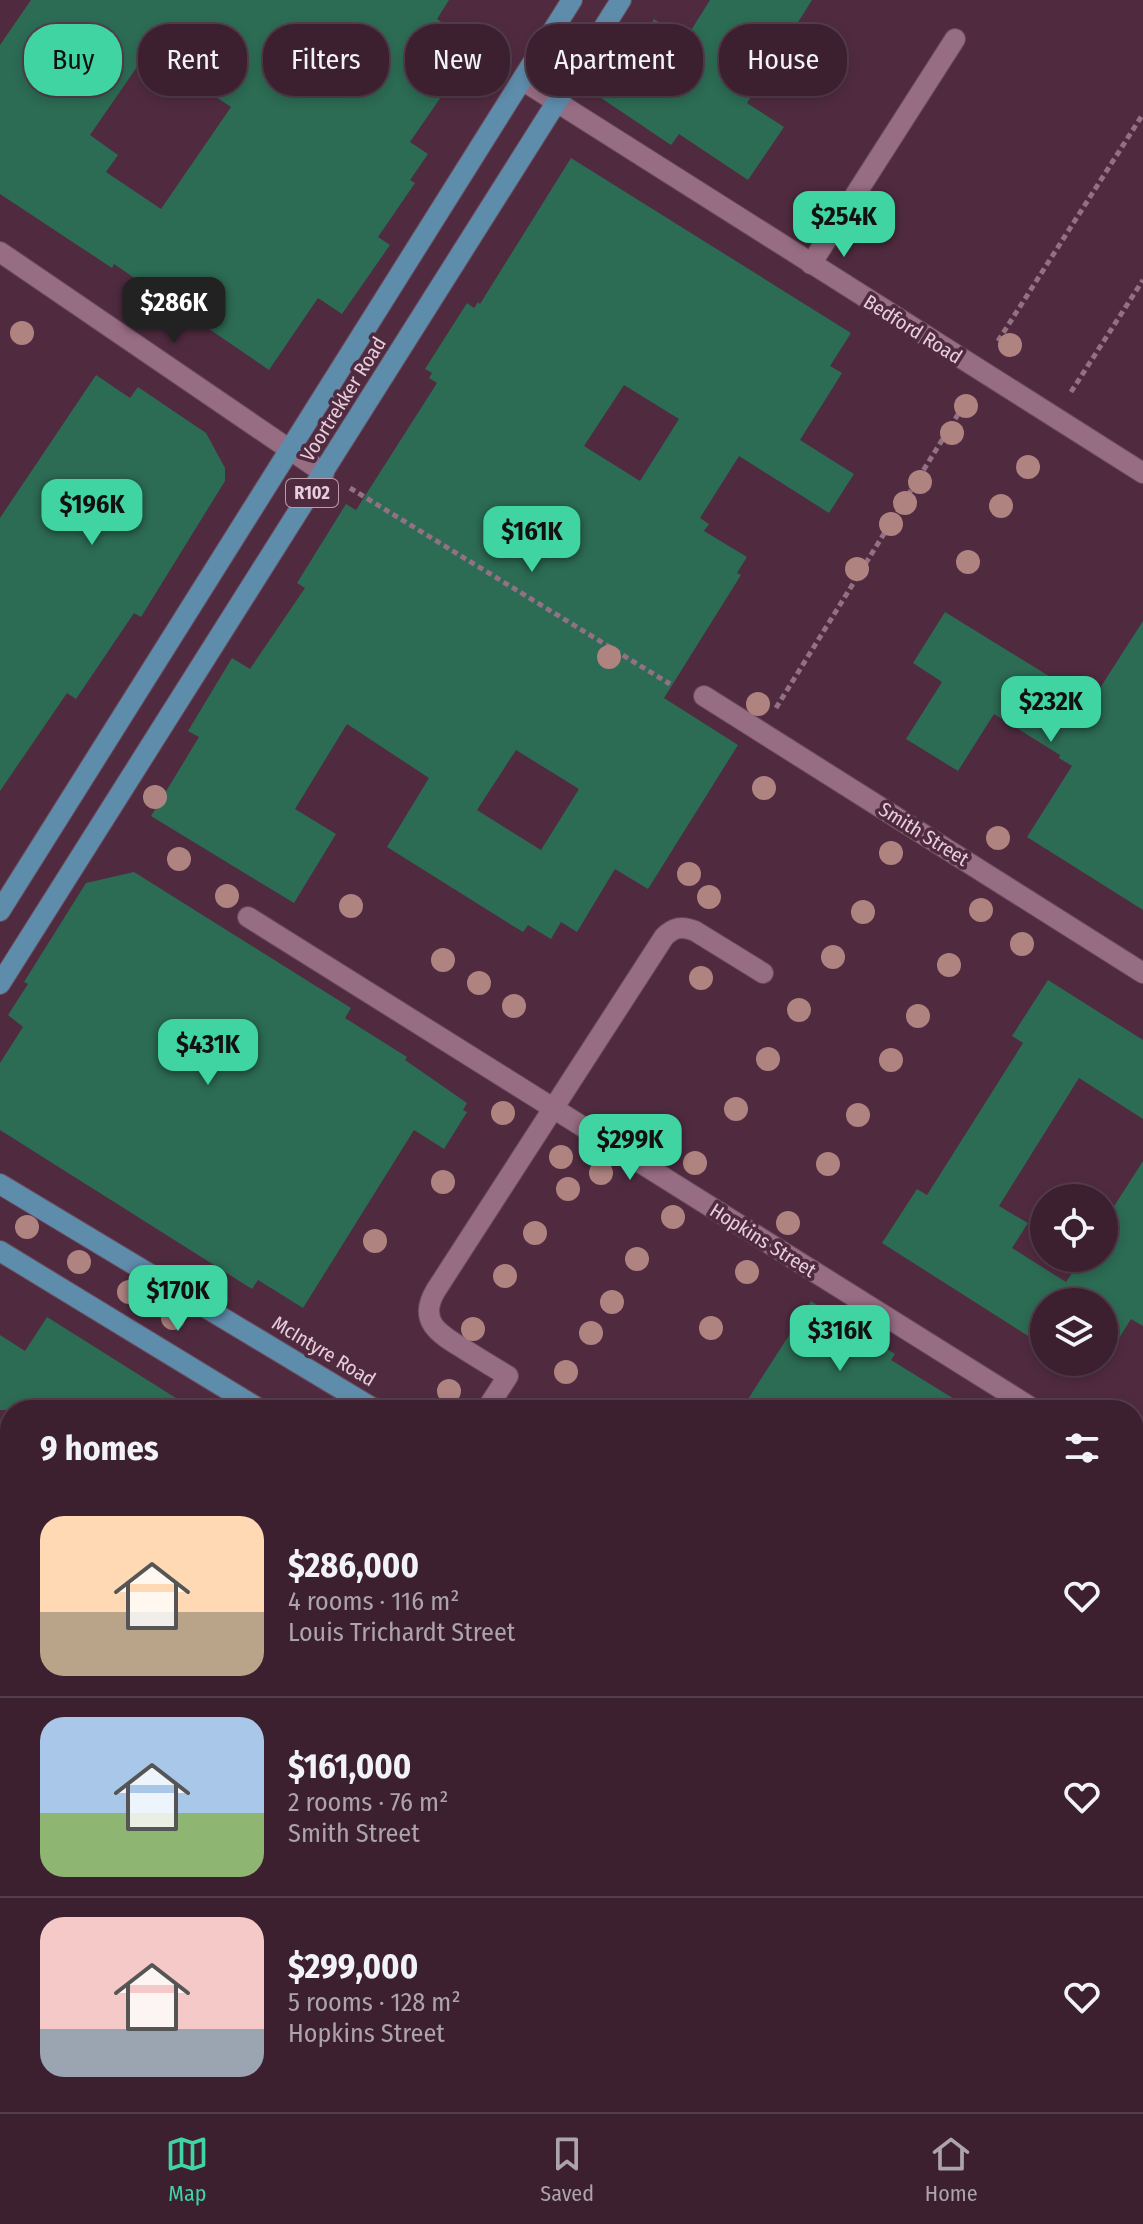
<!DOCTYPE html>
<meta charset="utf-8">
<style>
:root{--surface:#3c2030;--page:#472d3c;--text:#f1f3f6;--muted:#aca3ab;--line:#553e4c;--accent:#3fd4a2}
body{margin:0;font-family:"Fira Sans Condensed",sans-serif;background:var(--page);color:var(--text);height:100vh;display:flex;flex-direction:column;font-size:30px;white-space:nowrap}
*{box-sizing:border-box;margin:0}
p{font-size:26px;color:var(--muted)}
.icon{flex:none;width:44px;height:44px;fill:none;stroke:currentColor;stroke-width:2;stroke-linecap:round;stroke-linejoin:round}
.map{position:relative;flex:1;overflow:hidden}
.drawer{position:absolute;left:0px;top:1400px;width:1144px;height:712px;display:flex;flex-direction:column;background:var(--surface);border-radius:32px 32px 0 0;box-shadow:0 4px 12px #0003,0 0 0 2px var(--line)}
.drawer>*{flex:none}
.banner{position:absolute;left:24px;top:24px;width:1096px;height:72px;display:flex;gap:16px}
.fabs{position:absolute;left:1030px;top:1184px;display:grid;gap:16px}
.fabs a{display:grid;place-items:center;width:88px;height:88px;border-radius:50%;background:var(--surface);box-shadow:0 4px 12px #0003,0 0 0 2px var(--line);font-size:40px}
.price{position:absolute;translate:-50% -68px;padding:0 18px;border-radius:16px;background:var(--accent);color:#111;font-size:26px;line-height:52px;filter:drop-shadow(0 2px 4px #0008)}
.price::after{content:'';position:absolute;left:50%;top:48px;width:24px;height:18px;margin-left:-12px;background:inherit;clip-path:polygon(0 0,100% 0,50% 100%)}
.price.current{background:#222;color:#fff}
ul{padding:0;list-style:none}
li{display:flex;align-items:center;gap:24px;height:200px;padding:0 40px}
li+li{border-top:2px solid var(--line)}
li span{display:grid;place-items:center;flex:none;width:224px;height:160px;border-radius:24px;color:#555}
li>.icon{margin-inline-start:auto}
span .icon{width:96px;height:96px;fill:#fffc;stroke-width:1}
li b{font-size:34px}
h2{display:flex;justify-content:space-between;align-items:center;height:96px;padding:0 40px;font-size:34px}
.pill{padding:0 28px;border-radius:32px;background:var(--surface);box-shadow:0 4px 12px #0003,0 0 0 2px var(--line);font-size:28px;line-height:72px}
.pill.current{background:var(--accent);color:#111}
.tab-bar{display:flex;justify-content:space-around;align-items:center;height:112px;border-top:2px solid var(--line);background:var(--surface);font-size:22px;color:var(--muted)}
.tab-bar a{display:grid;justify-items:center;gap:4px}
.tab-bar .current{color:var(--accent)}
.map>svg:first-child{display:block}
.building{fill:#2c6b54;fill-rule:evenodd}
.lines{fill:none;stroke-linecap:round;stroke-linejoin:round}
.minor-casing{stroke:#694b5d;stroke-width:22}
.major-casing{stroke:#694b5d;stroke-width:22}
.path{stroke:#917182;stroke-width:5;stroke-dasharray:6 4;stroke-linecap:butt}
.minor{stroke:#976d84;stroke-width:20}
.major{stroke:#5e8cab;stroke-width:20}
.tree{fill:#ae8380}
.labels{text-anchor:middle;dominant-baseline:central;stroke-width:7;stroke-linejoin:round;paint-order:stroke}
.shield{fill:#502b40;stroke:#b99dac;stroke-width:2}
.shield-label{font-size:18px;font-weight:bold;fill:#e6ceda}
.street-label{font-size:20px;fill:#e6ceda;stroke:#502b40}
</style>
<div class="map">
<svg width="1143" height="2112" viewBox="0 0 1143 2112">
<rect width="100%" height="100%" fill="#502b40"/>
<g class="building">
<path d="M31,0H449L437,19L476,46L410,142L428,154L410,180L415,183L378,237L390,245L342,314L318,298L269,370L114,264L112,268L0,194V45ZM148,51L231,107L161,209L106,172L118,155L90,135Z"/>
<polygon points="710,0 812,0 747,103 784,127 748,180 679,134 671,145 601,98 654,19 685,40"/>
<path d="M571,158L851,333L830,366L842,373L800,440L854,474L829,513L739,456L700,518L709,524L704,531L747,557L737,573L741,575L664,698L738,745L648,889L615,869L577,932L561,922L551,939L528,925L523,932L387,847L429,778L347,724L295,809L336,834L294,903L151,816L199,737L188,731L232,658L250,669L305,588L297,583L346,504L356,510L437,383L429,378L432,373L425,369L467,303L474,308L478,302L480,304ZM624,385L679,419L640,481L584,446ZM516,750L579,789L541,850L477,810Z"/>
<polygon points="96,375 130,398 138,387 206,433 225,468 225,481 141,617 134,613 76,699 67,693 0,791 0,518"/>
<polygon points="945,612 1091,702 1143,621 1143,910 1027,837 1072,766 1059,758 1060,755 994,714 958,771 906,739 942,682 913,663"/>
<polygon points="134,872 351,1008 345,1018 407,1057 405,1060 467,1103 463,1110 467,1112 444,1149 414,1130 303,1308 258,1280 252,1289 0,1130 0,1063 23,1027 8,1015 28,984 24,982 86,883"/>
<polygon points="1048,980 1143,1040 1143,1119 1079,1078 999,1206 1028,1223 1012,1248 1066,1282 1082,1258 1104,1258 1104,1222 1143,1161 1143,1326 1131,1319 1104,1362 1104,1302 1044,1302 1044,1346 882,1243 917,1189 927,1195 1023,1043 1012,1036"/>
<polygon points="811,1301 895,1354 891,1360 972,1410 741,1410"/>
<polygon points="47,1317 195,1410 0,1410 0,1335 25,1351"/>
</g>
<g class="lines">
<defs>
<g id="minor">
<polyline points="522,80 1143,473"/>
<polyline points="0,252 324,473"/>
<polyline points="811,264 955,39"/>
<polyline points="704,696 1143,973"/>
<polyline points="248,917 1035,1410"/>
<path d="M486,1410L508,1376C493,1367 478,1358 464,1349C439,1334 417,1321 436,1290L664,937C674,927 681,926 695,931L763,973"/>
<polyline points="1134,1473 1143,1478"/>
<polyline points="1134,1740 1143,1727"/>
<polyline points="0,1767 10,1773"/>
<polyline points="0,1847 10,1831"/>
<polyline points="125,2102 130,2112"/>
<polyline points="532,2102 548,2112"/>
<polyline points="896,2112 902,2102"/>
</g>
<g id="major">
<polyline points="0,911 572,0"/>
<polyline points="0,984 621,0"/>
<polyline points="0,1184 376,1410"/>
<polyline points="0,1251 261,1410"/>
<polyline points="1134,1702 1143,1694"/>
<polyline points="1134,1882 1143,1888"/>
<polyline points="1134,1960 1143,1965"/>
</g>
</defs>
<use href="#minor" class="minor-casing"/>
<use href="#major" class="major-casing"/>
<g class="path">
<polyline points="998,341 1143,114"/>
<polyline points="1071,392 1143,280"/>
<polyline points="350,488 670,684"/>
<polyline points="776,708 962,408 965,395"/>
</g>
<use href="#minor" class="minor"/>
<use href="#major" class="major"/>
</g>
<g class="tree">
<circle cx="22" cy="333" r="12"/>
<circle cx="1010" cy="345" r="12"/>
<circle cx="966" cy="406" r="12"/>
<circle cx="952" cy="433" r="12"/>
<circle cx="1028" cy="467" r="12"/>
<circle cx="920" cy="482" r="12"/>
<circle cx="905" cy="503" r="12"/>
<circle cx="1001" cy="506" r="12"/>
<circle cx="891" cy="524" r="12"/>
<circle cx="968" cy="562" r="12"/>
<circle cx="857" cy="569" r="12"/>
<circle cx="609" cy="657" r="12"/>
<circle cx="758" cy="704" r="12"/>
<circle cx="764" cy="788" r="12"/>
<circle cx="155" cy="797" r="12"/>
<circle cx="998" cy="838" r="12"/>
<circle cx="891" cy="853" r="12"/>
<circle cx="179" cy="859" r="12"/>
<circle cx="689" cy="874" r="12"/>
<circle cx="227" cy="896" r="12"/>
<circle cx="709" cy="897" r="12"/>
<circle cx="351" cy="906" r="12"/>
<circle cx="981" cy="910" r="12"/>
<circle cx="863" cy="912" r="12"/>
<circle cx="1022" cy="944" r="12"/>
<circle cx="833" cy="957" r="12"/>
<circle cx="443" cy="960" r="12"/>
<circle cx="949" cy="965" r="12"/>
<circle cx="701" cy="978" r="12"/>
<circle cx="479" cy="983" r="12"/>
<circle cx="514" cy="1006" r="12"/>
<circle cx="799" cy="1010" r="12"/>
<circle cx="918" cy="1016" r="12"/>
<circle cx="768" cy="1059" r="12"/>
<circle cx="891" cy="1060" r="12"/>
<circle cx="736" cy="1109" r="12"/>
<circle cx="503" cy="1113" r="12"/>
<circle cx="858" cy="1115" r="12"/>
<circle cx="561" cy="1157" r="12"/>
<circle cx="695" cy="1163" r="12"/>
<circle cx="828" cy="1164" r="12"/>
<circle cx="601" cy="1173" r="12"/>
<circle cx="443" cy="1182" r="12"/>
<circle cx="568" cy="1189" r="12"/>
<circle cx="673" cy="1217" r="12"/>
<circle cx="788" cy="1223" r="12"/>
<circle cx="27" cy="1227" r="12"/>
<circle cx="535" cy="1233" r="12"/>
<circle cx="375" cy="1241" r="12"/>
<circle cx="637" cy="1259" r="12"/>
<circle cx="79" cy="1262" r="12"/>
<circle cx="747" cy="1272" r="12"/>
<circle cx="505" cy="1276" r="12"/>
<circle cx="129" cy="1292" r="12"/>
<circle cx="612" cy="1302" r="12"/>
<circle cx="173" cy="1318" r="12"/>
<circle cx="711" cy="1328" r="12"/>
<circle cx="473" cy="1329" r="12"/>
<circle cx="591" cy="1333" r="12"/>
<circle cx="566" cy="1372" r="12"/>
<circle cx="449" cy="1391" r="12"/>
</g>
<g class="labels">
<rect class="shield" x="286" y="479" width="52" height="28" rx="6"/>
<g class="shield-label">
<text x="312" y="493">R102</text>
</g>
<g class="street-label">
<text transform="translate(913 329) rotate(32)">Bedford Road</text>
<text transform="translate(343 399) rotate(-58)">Voortrekker Road</text>
<text transform="translate(924 834) rotate(32)">Smith Street</text>
<text transform="translate(763 1240) rotate(32)">Hopkins Street</text>
<text transform="translate(324 1351) rotate(31)">McIntyre Road</text>
</g>
</g>
</svg>
<div class="fabs">
<a><svg class="icon" aria-label="locate" viewBox="0 0 24 24"><circle cx="12" cy="12" r="6"/><path d="M12 2v4M12 18v4M2 12h4M18 12h4"/></svg></a>
<a><svg class="icon" aria-label="layers" viewBox="0 0 24 24"><path d="M12 4l9 5-9 5-9-5zM3 14l9 5 9-5"/></svg></a>
</div>
<b class="price" style="left:844px;top:259px">$254K</b>
<b class="price current" style="left:174px;top:345px">$286K</b>
<b class="price" style="left:92px;top:547px">$196K</b>
<b class="price" style="left:532px;top:574px">$161K</b>
<b class="price" style="left:1051px;top:744px">$232K</b>
<b class="price" style="left:208px;top:1087px">$431K</b>
<b class="price" style="left:630px;top:1182px">$299K</b>
<b class="price" style="left:178px;top:1333px">$170K</b>
<b class="price" style="left:840px;top:1373px">$316K</b>
<div class="banner">
<a class="pill current">Buy</a>
<a class="pill">Rent</a>
<a class="pill">Filters</a>
<a class="pill">New</a>
<a class="pill">Apartment</a>
<a class="pill">House</a>
</div>
<section class="drawer">
<h2>9 homes<svg class="icon" aria-label="filters" viewBox="0 0 24 24"><path d="M4 7h16M4 17h16"/><circle cx="9" cy="7" r="2"/><circle cx="15" cy="17" r="2"/></svg></h2>
<ul>
<li><span style="background:linear-gradient(#ffd9b3 60%,#b9a48a 0)"><svg class="icon" aria-label="home" viewBox="0 0 24 24"><path d="M3 11l9-7 9 7M6 9v11h12V9"/></svg></span><div><b>$286,000</b><p>4 rooms · 116 m²</p><p>Louis Trichardt Street</p></div><svg class="icon" aria-label="heart" viewBox="0 0 24 24"><path d="M12 20l-8-8c-3-5 5-10 8-4 3-6 11-1 8 4z"/></svg></li>
<li><span style="background:linear-gradient(#a9c7e8 60%,#8fb573 0)"><svg class="icon" aria-label="home" viewBox="0 0 24 24"><path d="M3 11l9-7 9 7M6 9v11h12V9"/></svg></span><div><b>$161,000</b><p>2 rooms · 76 m²</p><p>Smith Street</p></div><svg class="icon" aria-label="heart" viewBox="0 0 24 24"><path d="M12 20l-8-8c-3-5 5-10 8-4 3-6 11-1 8 4z"/></svg></li>
<li><span style="background:linear-gradient(#f6c9c9 70%,#9aa5b1 0)"><svg class="icon" aria-label="home" viewBox="0 0 24 24"><path d="M3 11l9-7 9 7M6 9v11h12V9"/></svg></span><div><b>$299,000</b><p>5 rooms · 128 m²</p><p>Hopkins Street</p></div><svg class="icon" aria-label="heart" viewBox="0 0 24 24"><path d="M12 20l-8-8c-3-5 5-10 8-4 3-6 11-1 8 4z"/></svg></li>
</ul>
</section>
</div>
<nav class="tab-bar">
<a class="current"><svg class="icon" aria-label="map" viewBox="0 0 24 24"><path d="M3 6l6-2 6 2 6-2v14l-6 2-6-2-6 2zM9 4v14M15 6v14"/></svg>Map</a>
<a><svg class="icon" aria-label="saved" viewBox="0 0 24 24"><path d="M7 4h10v16l-5-4-5 4z"/></svg>Saved</a>
<a><svg class="icon" aria-label="home" viewBox="0 0 24 24"><path d="M3 11l9-7 9 7M6 9v11h12V9"/></svg>Home</a>
</nav>
